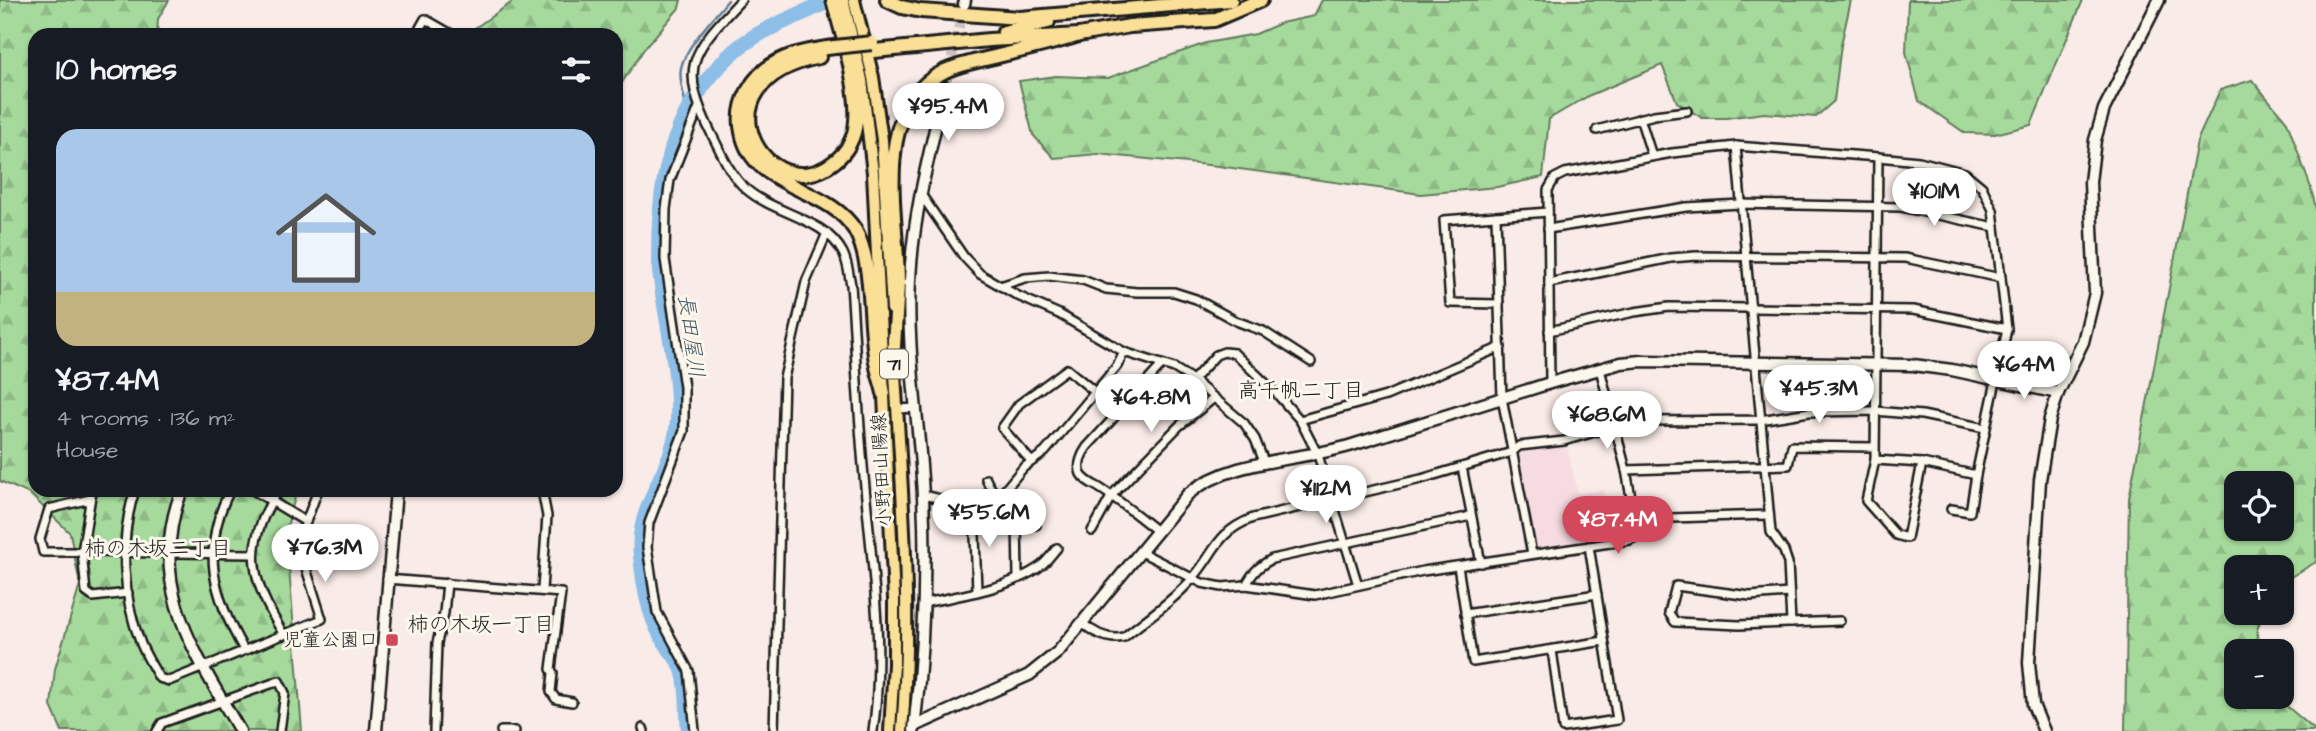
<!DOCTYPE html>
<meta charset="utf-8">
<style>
:root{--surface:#171b24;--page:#242831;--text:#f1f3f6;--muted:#9ea1a6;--accent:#d1495b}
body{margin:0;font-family:"Architects Daughter","Klee One",sans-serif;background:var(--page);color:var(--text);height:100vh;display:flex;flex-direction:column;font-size:26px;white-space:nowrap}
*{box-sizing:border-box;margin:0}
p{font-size:23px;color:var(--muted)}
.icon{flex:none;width:38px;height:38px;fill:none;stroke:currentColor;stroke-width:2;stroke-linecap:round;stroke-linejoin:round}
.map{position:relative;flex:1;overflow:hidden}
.sheet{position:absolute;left:28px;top:28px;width:595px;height:469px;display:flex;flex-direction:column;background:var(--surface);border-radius:21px;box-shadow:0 2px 5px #0004}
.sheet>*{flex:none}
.tools{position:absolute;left:2224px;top:471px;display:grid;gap:14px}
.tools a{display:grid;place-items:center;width:70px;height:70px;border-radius:14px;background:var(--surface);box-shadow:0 2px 5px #0004;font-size:35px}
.price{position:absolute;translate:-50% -60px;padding:0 16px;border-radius:24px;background:#fff;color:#222;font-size:23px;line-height:46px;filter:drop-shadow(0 2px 4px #0008)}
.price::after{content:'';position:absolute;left:50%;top:42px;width:21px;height:16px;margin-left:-10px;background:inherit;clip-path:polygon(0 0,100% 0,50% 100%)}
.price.active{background:var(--accent);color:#fff}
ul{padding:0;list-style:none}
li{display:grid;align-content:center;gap:14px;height:371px;padding:0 28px}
li span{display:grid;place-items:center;height:217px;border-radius:21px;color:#555}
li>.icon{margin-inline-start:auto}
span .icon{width:126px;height:126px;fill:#fffc;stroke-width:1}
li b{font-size:30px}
h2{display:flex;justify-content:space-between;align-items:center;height:84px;padding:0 28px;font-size:30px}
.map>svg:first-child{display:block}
.built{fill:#f6dce1}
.forest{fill:url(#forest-firs);stroke:#617b5c;stroke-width:2;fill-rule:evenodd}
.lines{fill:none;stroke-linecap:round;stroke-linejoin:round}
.stream{stroke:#5f7d96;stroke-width:2.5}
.river{stroke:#8cbee8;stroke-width:16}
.secondary-tunnel{stroke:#cdc2be;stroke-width:10;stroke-dasharray:10 5;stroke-linecap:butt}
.street-casing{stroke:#1c1c1c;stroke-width:12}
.secondary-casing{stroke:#1c1c1c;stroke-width:15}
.primary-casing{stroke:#1c1c1c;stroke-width:16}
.highway-casing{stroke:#1c1c1c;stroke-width:18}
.street{stroke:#fbf7ec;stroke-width:7}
.secondary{stroke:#fbf7ec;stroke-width:10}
.primary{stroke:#fadf96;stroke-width:10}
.highway{stroke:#fadf96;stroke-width:12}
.highway-bridge-casing{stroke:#1c1c1c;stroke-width:18;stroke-linecap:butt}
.highway-bridge{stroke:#fadf96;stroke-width:12}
.poi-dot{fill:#d1495b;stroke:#fbf7ec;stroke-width:2.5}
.labels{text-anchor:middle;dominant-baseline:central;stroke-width:6;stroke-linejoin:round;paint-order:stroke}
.shield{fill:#fbf7ec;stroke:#5f5e5a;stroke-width:2}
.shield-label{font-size:18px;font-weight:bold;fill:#1c1c1c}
.street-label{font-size:19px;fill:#1c1c1c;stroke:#fbf7ec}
.poi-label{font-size:19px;fill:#1c1c1c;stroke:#fbf7ec;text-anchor:end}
.water-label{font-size:21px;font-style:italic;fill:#435563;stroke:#fbf7ec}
.neighbourhood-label{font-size:21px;fill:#1c1c1c;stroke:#fbf7ec}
</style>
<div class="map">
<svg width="2316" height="731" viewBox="0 0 2316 731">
<defs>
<pattern id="forest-firs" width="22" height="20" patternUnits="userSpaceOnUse" patternTransform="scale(1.75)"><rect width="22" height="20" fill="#a6da9c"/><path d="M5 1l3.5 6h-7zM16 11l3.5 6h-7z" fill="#8eba86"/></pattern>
</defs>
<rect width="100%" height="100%" fill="#f9ebe7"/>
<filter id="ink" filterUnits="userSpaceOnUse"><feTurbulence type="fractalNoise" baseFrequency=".0143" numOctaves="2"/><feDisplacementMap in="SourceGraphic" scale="14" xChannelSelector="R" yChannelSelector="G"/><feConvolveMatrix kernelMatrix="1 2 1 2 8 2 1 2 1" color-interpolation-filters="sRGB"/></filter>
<g filter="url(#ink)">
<polygon class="built" points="1566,444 1578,494 1603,490 1613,538 1540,548 1536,545 1518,453 1522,449"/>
<g class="forest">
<polygon points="0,0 169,0 158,19 157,35 35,35 35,490 297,490 286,530 302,731 62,731 51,706 55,669 80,585 70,533 30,494 0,481"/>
<polygon points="515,0 681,0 679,8 644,49 616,92 616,35 465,35"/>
<polygon points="1322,0 1851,0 1841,45 1834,101 1816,117 1764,113 1726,118 1702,118 1677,102 1662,65 1590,95 1549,119 1543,177 1497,187 1421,194 1218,166 1098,154 1054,158 1033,135 1019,81 1056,76 1108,78 1206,43 1256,34 1281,23 1314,16"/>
<polygon points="1908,0 2083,0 2031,125 1995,134 1965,133 1919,101 1906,52"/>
<path d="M2252,80L2287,122L2311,188L2316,209V562L2282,582V567H2236V612L2263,613L2257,630L2258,651H2236V696L2276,697L2316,731H2125L2129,498L2197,141L2220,90ZM2236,483H2282V528H2236Z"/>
</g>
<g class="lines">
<path class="stream" d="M686,111C686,96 678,84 681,68C685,47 714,18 728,0"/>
<path class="river" d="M689,731C687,712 689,691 684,673C681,660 668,649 662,637C648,613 644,584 641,556C635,507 676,468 678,420C680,372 667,326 661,279C658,259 659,240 660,221C664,153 685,93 738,48C762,29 795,17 822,4"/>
<polyline class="secondary-tunnel" points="945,87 963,9"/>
<defs>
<g id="street">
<path d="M741,0C691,53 678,66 712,135C722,154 730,175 746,189C776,215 824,217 843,253C848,263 849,275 851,285C856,352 858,419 865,487C872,567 885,650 873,731"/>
<polyline points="416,35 425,19 453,35"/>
<polyline points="1640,118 1652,156"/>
<polyline points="1597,130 1654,115 1687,111"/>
<polyline points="1736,146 1771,532 1784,551 1788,563 1791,623"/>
<polyline points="1878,157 1875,460 1866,501 1896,535 1907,538 1922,463"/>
<polyline points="920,193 964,257 980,274 1018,296 1059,314 1124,352 1174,368 1193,380 1244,423 1255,439 1265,464"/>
<polyline points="1496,216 1502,398 1532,554"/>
<polyline points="1548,229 1686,207 1741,204 1900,207 1995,227"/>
<polyline points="1549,283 1671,258 1696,256 1905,258 2001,278"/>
<polyline points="1000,286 1025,278 1049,276 1083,280 1106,289 1137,292 1174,292 1196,299 1236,321 1263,331 1311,362"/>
<polyline points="1499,304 1450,303 1444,220 1548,212"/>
<polyline points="1549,331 1634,312 1669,307 1913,310 2007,329"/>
<polyline points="1600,369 1626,470 1638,536"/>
<polyline points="1193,380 1216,355 1224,352 1234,353 1276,393 1300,420 1318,455 1358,585"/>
<polyline points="1550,383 1548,190 1555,178 1565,173 1672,153 1736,146 1878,157 1919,161 1965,173 1982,187 1993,210 2007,329 1976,475 1922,463 1875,460"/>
<polyline points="897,409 917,408"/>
<polyline points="1300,420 1386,396 1501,347"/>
<polyline points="1031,461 1002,428 1019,404 1067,369 1095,392"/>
<polyline points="1462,467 1481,563"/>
<polyline points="1626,470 1788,465 1792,446 1874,447"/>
<path d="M986,479C996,503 1019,507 1036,525"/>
<polyline points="92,490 82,552 254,554"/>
<path d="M135,490C119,539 122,597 141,644C146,656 153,667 159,678L169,681L322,619L298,543L318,490"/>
<path d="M230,490C200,549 213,596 244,650"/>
<polyline points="253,490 306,522"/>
<path d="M278,490C242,549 250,578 284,635"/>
<polyline points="542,490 547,516 542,590"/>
<polyline points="923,495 1013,515 1017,519 1018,578"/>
<polyline points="998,498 1023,468 1045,452 1117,366 1124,352"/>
<polyline points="90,499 49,509 40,539 43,552 82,552 86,592 93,597 128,593"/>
<polyline points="974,507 977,591"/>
<polyline points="1951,509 1970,512 1976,475"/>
<polyline points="1092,531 1112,495 1179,426 1214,398"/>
<path d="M1157,531C1138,516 1119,500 1098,487C1092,484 1084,480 1081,474C1077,465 1082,454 1087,447L1162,365"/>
<polyline points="1141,552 1202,583 1222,587 1246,585 1315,595 1423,571 1630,540 1671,518 1769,515"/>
<polyline points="1458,566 1473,662 1604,641"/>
<polyline points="387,579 561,593 551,669 553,673 551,692 556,699 572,702"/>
<path d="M1246,585C1253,572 1259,566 1272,559L1471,516"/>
<polyline points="1789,593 1750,596 1676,586 1669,613 1675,622 1739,625 1840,621"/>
<path d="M924,603C962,595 1006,589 1038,568C1046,563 1051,555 1057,548"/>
<polyline points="1465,614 1597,594"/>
<path d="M1082,623C1094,633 1108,641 1124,637C1146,619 1173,601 1192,579C1216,552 1215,533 1253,518L1421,479L1512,452L1519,446L1564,441L1615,426L1651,421L1760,420L1809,412L1875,411L1922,415L1985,428"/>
<polyline points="1552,650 1563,728 1617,720 1589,546"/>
<polyline points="643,728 644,731"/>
<polyline points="157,731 162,723 279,681 285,693 280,731"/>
<polyline points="434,731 437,643 444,613 447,583"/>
<polyline points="501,731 515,731"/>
<polyline points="695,731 689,671 657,612 647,547 649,523 684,431 684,387 665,259 666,209 670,180 699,107"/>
<polyline points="774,731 784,378 806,282 827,233"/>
</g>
<g id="secondary">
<polyline points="964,4 965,0"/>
<path d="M182,490C145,584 195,653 240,731"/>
<path d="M915,726L1029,675L1058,652L1188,494C1231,459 1297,461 1349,446L1550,383L1621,363L1641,361L1913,365L1952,370L2058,393"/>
<path d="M914,730C923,652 927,575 923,497C920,425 906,352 910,280C913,214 930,151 945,87"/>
<polyline points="376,731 396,490"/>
<polyline points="2044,731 2033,705 2029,663 2040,480 2050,419 2058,393 2083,342 2095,293 2090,182 2095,140 2104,109 2159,0"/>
</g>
<g id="primary">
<polyline points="843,0 862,80 873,173 894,599 894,664 890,731"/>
<polyline points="854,0 873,77 882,140 892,309"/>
<path d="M893,339C900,469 913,601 902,731"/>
</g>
<g id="highway">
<polyline points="887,0 902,7 921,11 1020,18 1231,0"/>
<polyline points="1004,32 1048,22"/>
<path d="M835,47C801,51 765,58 748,91C741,104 739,118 742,132C752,189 828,186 855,230C875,265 868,327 877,367C879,376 882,384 884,393"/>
<polyline points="874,51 989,40 1079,35 1130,26 1214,20 1261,0"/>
<path d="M819,57C689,83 769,214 834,162C847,152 855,137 856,121C859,88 842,33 833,0"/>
<path d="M894,347C895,326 897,304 898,283C898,216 869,108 945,71C963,63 983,60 1002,55C1028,49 1054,43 1079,35"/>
</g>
</defs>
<use href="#street" class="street-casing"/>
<use href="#secondary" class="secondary-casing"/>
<use href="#primary" class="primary-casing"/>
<use href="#highway" class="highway-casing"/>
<use href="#street" class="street"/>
<use href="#secondary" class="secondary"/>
<use href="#primary" class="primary"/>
<use href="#highway" class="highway"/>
<defs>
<polyline id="highway-bridge" points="835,47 872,43"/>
</defs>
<use href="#highway-bridge" class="highway-bridge-casing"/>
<use href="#highway-bridge" class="highway-bridge"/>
</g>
</g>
<rect class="poi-dot" x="385" y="633" width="14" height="14" rx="3.5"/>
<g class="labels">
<rect class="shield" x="880" y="349.5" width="28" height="29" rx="5"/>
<g class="shield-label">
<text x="894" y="364">71</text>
</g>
<g class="street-label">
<text transform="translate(882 470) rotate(-93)">小野田山陽線</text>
</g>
<g class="poi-label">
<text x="378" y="640">児童公園口</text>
</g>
<g class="water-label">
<text transform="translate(691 336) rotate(82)">長田屋川</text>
</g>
<g class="neighbourhood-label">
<text x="1301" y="390">高千帆二丁目</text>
<text x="158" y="548">柿の木坂二丁目</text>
<text x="481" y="624">柿の木坂一丁目</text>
</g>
</g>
</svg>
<div class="tools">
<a><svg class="icon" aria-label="locate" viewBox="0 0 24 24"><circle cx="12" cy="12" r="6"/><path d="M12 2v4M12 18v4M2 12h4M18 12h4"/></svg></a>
<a>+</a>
<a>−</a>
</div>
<b class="price" style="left:948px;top:143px">¥95.4M</b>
<b class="price" style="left:1934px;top:228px">¥101M</b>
<b class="price" style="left:2024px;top:401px">¥64M</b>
<b class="price" style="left:1819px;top:425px">¥45.3M</b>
<b class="price" style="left:1151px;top:434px">¥64.8M</b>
<b class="price" style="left:1607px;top:451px">¥68.6M</b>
<b class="price" style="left:1326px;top:525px">¥112M</b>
<b class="price" style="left:989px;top:549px">¥55.6M</b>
<b class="price active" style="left:1618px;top:556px">¥87.4M</b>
<b class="price" style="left:325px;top:584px">¥76.3M</b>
<section class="sheet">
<h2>10 homes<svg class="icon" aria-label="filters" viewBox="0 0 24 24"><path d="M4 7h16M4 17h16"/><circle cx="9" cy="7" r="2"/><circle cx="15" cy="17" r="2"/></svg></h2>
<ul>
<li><span style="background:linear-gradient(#a9c7e8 75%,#c2b280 0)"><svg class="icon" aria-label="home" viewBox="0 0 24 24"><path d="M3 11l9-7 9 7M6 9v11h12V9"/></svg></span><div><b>¥87.4M</b><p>4 rooms · 136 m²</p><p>House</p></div></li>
</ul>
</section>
</div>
